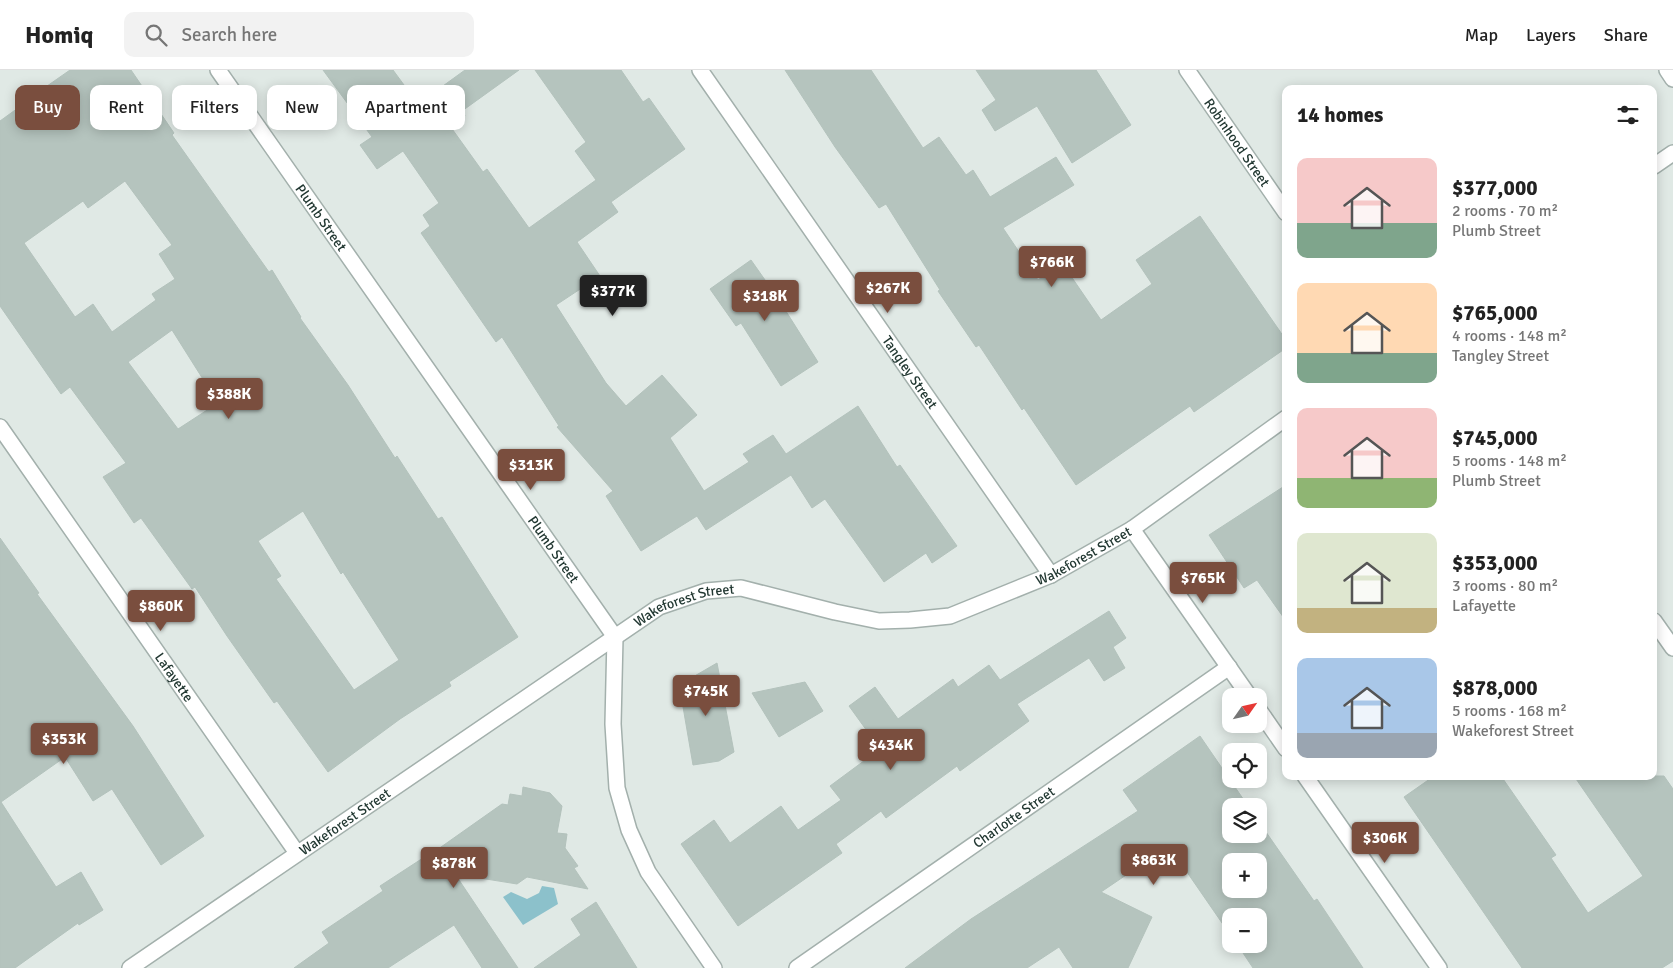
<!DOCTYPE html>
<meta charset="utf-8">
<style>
:root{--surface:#fff;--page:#f2f2f2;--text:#222;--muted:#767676;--line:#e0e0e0;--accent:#7a4e3e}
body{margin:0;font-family:Signika,sans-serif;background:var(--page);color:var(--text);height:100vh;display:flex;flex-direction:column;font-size:19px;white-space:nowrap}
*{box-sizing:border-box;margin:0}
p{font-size:16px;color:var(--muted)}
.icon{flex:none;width:28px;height:28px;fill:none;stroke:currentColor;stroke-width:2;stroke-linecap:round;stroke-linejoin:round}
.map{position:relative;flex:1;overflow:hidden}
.details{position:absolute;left:1282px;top:15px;width:375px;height:695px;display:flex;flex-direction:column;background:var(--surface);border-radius:10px;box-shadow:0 2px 12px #0003}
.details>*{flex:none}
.top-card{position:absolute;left:15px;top:15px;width:475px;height:45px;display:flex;gap:10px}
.needle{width:32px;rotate:56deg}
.tools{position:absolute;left:1222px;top:618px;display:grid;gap:10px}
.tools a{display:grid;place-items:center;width:45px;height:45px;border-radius:10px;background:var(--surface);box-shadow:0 2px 12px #0003;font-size:25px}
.price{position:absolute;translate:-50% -42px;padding:0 11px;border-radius:5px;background:var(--accent);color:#fff;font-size:16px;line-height:32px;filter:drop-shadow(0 1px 2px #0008)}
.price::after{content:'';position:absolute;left:50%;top:30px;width:15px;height:11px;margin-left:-8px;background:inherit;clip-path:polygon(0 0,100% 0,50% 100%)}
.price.on{background:#222;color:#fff}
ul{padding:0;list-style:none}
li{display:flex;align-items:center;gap:15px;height:125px;padding:0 15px}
li span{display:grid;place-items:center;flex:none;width:140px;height:100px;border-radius:10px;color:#555}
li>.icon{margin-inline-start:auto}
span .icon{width:60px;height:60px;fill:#fffc;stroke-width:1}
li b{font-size:21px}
h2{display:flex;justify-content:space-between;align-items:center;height:60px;padding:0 15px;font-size:21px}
.pill{padding:0 18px;border-radius:10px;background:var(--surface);box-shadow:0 2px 12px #0003;font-size:18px;line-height:45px}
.pill.on{background:var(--accent);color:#fff}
header{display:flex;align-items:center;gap:30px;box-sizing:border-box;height:70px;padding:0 25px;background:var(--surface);border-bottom:1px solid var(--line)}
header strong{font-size:24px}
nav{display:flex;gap:28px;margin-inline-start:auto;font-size:18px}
.search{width:350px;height:45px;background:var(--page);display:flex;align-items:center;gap:12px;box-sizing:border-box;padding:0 18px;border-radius:10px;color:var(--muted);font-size:19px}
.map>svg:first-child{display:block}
.water{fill:#8cc1cb}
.building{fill:#b5c4be;stroke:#b3c2bc;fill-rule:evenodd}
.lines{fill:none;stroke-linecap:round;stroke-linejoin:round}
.minor-casing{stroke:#a3b0ac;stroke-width:18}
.minor{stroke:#fff;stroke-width:15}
.labels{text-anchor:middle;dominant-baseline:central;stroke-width:5;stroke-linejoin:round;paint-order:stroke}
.street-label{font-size:14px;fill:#223832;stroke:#f0f6f3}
</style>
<header>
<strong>Homiq</strong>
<div class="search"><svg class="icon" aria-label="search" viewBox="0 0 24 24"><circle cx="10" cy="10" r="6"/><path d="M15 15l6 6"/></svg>Search here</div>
<nav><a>Map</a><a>Layers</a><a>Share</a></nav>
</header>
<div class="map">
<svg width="1673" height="898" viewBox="0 0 1673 898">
<rect width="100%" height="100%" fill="#e0e9e5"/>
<polygon class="water" points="542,816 554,818 558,834 523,855 503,827 511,822 527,829 539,823"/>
<g class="building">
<path d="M70,0H131L174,63L172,65L269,202L272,200L301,247L300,248L348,315L395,388L397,386L438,449L442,447L518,567L449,612L451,616L400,649L328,702L277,631L274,633L227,566L195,517L192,519L141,448L134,453L103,407L126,393L70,317L61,324L0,236V51L18,38L17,37ZM125,111L172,175L159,184L175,209L152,224L156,230L112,262L93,234L75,247L24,173L83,131L88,138ZM172,260L218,333L178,359L128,292ZM303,441L341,504L343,502L399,590L354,620L276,509L281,506L258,471Z"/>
<polygon points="323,0 393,0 418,34 465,0 519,0 462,41 465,46 450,56 483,102 487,99 529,158 596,110 575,81 586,72 535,0 621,0 643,32 649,28 685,79 611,132 618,142 577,172 600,206 556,235 606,313 626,336 662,305 697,345 670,368 704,421 749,392 743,384 773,365 786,384 858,336 897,397 900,395 957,476 932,493 926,483 884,512 825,429 812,438 791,405 706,460 697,446 641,481 606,426 613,421 557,357 559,356 502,267 496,272 421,163 430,156 423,145 439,133 403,81 377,99 360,75 372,67"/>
<polygon points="785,0 871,0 923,78 939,67 966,105 973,100 990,127 1056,87 1074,115 1003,158 1038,210 1062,193 1101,250 1152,214 1136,190 1200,146 1286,270 1286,278 1194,342 1190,336 1076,415 1024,338 1022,340 979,275 976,277 938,221 940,220 886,134 879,138 835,77"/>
<polygon points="976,0 1096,0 1131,55 1072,93 1037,36 995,61 982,40 996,30"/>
<polygon points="751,190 777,227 818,292 781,316 741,253 736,256 710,219"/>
<polygon points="1286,415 1286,551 1257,510 1244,518 1209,465"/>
<polygon points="0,468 39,523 37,524 133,656 204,766 161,795 112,719 93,731 65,687 1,732 56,817 81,802 103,840 79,855 78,853 15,898 0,898"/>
<polygon points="1109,541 1126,568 1113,577 1125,598 1104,611 1089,588 1017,634 1029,651 960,701 957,696 886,748 881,741 836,774 842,783 738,856 681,774 714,750 730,773 781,736 798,760 841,730 830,716 880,679 849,636 875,617 898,649 953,609 958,617 989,595 1000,610"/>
<polygon points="717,593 734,682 719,691 693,695 682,631 674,618"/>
<polygon points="805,612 823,641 779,667 752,623"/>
<path d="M1200,666L1248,736H1231V764H1259V752L1314,831L1317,829L1363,898H1253L1237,874H1259V846H1231V866L1169,776L1101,822L1152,847L1128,898H1073L1059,877L1027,898H905L971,849L1138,741L1123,720ZM1231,791H1259V819H1231Z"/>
<polygon points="1434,706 1501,706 1556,785 1551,788 1588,843 1643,806 1574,706 1664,706 1673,719 1673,891 1662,898 1522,898 1404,727"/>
<polygon points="523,717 550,723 562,736 557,763 567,764 565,778 578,796 574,798 588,819 527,807 517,814 455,804 518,898 482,898 454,855 388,898 294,898 329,873 322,862 383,821 380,816 423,788 424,789 502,734 508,735 510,724 522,726"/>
<polygon points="596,832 637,898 534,898 581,865 571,849"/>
</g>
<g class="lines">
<defs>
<g id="minor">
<path id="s1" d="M218,0L615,567L613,654L617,718L629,760L648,802L714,898"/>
<path id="s2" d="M700,0L1051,505"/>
<path id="s3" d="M1187,0L1286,143"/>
<polyline points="1667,0 1673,9"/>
<polyline points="1654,96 1673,83"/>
<path id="s4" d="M0,357L297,783"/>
<polyline points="1132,459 1249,626"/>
<polyline points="1654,551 1673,578"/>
<polyline points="1259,640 1286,679"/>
<polyline points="1305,706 1439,898"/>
<path id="s5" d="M130,898L659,537L706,521L741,518L835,542L879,551L910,550L950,546L1051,505L1132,459L1286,348"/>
<path id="s6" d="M797,898L1229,597"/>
</g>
</defs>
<use href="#minor" class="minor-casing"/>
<use href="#minor" class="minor"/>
</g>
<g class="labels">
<g class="street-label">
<text stroke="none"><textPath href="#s3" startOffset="88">Robinhood Street</textPath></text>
<text stroke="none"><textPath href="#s1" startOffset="180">Plumb Street</textPath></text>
<text stroke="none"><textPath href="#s2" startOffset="368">Tangley Street</textPath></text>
<text stroke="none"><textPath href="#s1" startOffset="585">Plumb Street</textPath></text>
<text stroke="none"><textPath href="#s5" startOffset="1085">Wakeforest Street</textPath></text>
<text stroke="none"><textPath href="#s5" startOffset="665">Wakeforest Street</textPath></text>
<text stroke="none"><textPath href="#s4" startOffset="305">Lafayette</textPath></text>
<text stroke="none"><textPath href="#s6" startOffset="264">Charlotte Street</textPath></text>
<text stroke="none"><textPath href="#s5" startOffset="260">Wakeforest Street</textPath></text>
</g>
</g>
</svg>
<div class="tools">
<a><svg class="needle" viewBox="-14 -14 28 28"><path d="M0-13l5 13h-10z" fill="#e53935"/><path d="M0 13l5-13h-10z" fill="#767676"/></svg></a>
<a><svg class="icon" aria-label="locate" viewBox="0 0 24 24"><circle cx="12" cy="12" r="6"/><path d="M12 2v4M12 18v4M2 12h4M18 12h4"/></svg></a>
<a><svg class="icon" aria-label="layers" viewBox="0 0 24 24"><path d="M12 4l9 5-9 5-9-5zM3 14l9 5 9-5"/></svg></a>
<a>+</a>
<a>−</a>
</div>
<b class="price" style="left:1052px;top:218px">$766K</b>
<b class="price" style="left:888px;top:244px">$267K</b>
<b class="price on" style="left:613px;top:247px">$377K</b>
<b class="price" style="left:765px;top:252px">$318K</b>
<b class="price" style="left:229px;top:350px">$388K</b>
<b class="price" style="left:531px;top:421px">$313K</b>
<b class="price" style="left:1203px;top:534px">$765K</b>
<b class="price" style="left:161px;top:562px">$860K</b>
<b class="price" style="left:706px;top:647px">$745K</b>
<b class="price" style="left:64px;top:695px">$353K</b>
<b class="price" style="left:891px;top:701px">$434K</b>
<b class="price" style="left:1385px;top:794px">$306K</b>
<b class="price" style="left:1154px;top:816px">$863K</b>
<b class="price" style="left:454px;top:819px">$878K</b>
<div class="top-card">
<a class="pill on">Buy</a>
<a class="pill">Rent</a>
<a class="pill">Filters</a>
<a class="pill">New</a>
<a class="pill">Apartment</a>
</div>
<section class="details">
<h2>14 homes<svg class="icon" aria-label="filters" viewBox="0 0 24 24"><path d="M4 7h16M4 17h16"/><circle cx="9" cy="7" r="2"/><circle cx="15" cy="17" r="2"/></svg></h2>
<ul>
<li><span style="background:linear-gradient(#f6c9c9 65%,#7fa58c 0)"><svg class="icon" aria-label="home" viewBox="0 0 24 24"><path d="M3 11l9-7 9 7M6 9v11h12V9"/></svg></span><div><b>$377,000</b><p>2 rooms · 70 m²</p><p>Plumb Street</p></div></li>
<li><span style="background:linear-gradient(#ffd9b3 70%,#7fa58c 0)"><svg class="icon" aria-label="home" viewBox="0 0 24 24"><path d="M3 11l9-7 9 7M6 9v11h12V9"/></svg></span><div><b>$765,000</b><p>4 rooms · 148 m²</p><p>Tangley Street</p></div></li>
<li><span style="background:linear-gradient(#f6c9c9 70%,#8fb573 0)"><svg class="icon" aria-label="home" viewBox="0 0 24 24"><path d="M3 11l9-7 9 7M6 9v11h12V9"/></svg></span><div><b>$745,000</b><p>5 rooms · 148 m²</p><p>Plumb Street</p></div></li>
<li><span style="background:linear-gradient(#dfe7d0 75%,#c2b280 0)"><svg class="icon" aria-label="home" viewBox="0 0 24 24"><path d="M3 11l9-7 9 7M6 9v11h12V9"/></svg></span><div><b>$353,000</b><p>3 rooms · 80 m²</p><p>Lafayette</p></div></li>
<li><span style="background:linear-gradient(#a9c7e8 75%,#9aa5b1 0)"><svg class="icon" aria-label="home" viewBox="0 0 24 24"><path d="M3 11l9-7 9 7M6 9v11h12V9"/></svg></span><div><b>$878,000</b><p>5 rooms · 168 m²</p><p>Wakeforest Street</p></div></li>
</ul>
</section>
</div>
